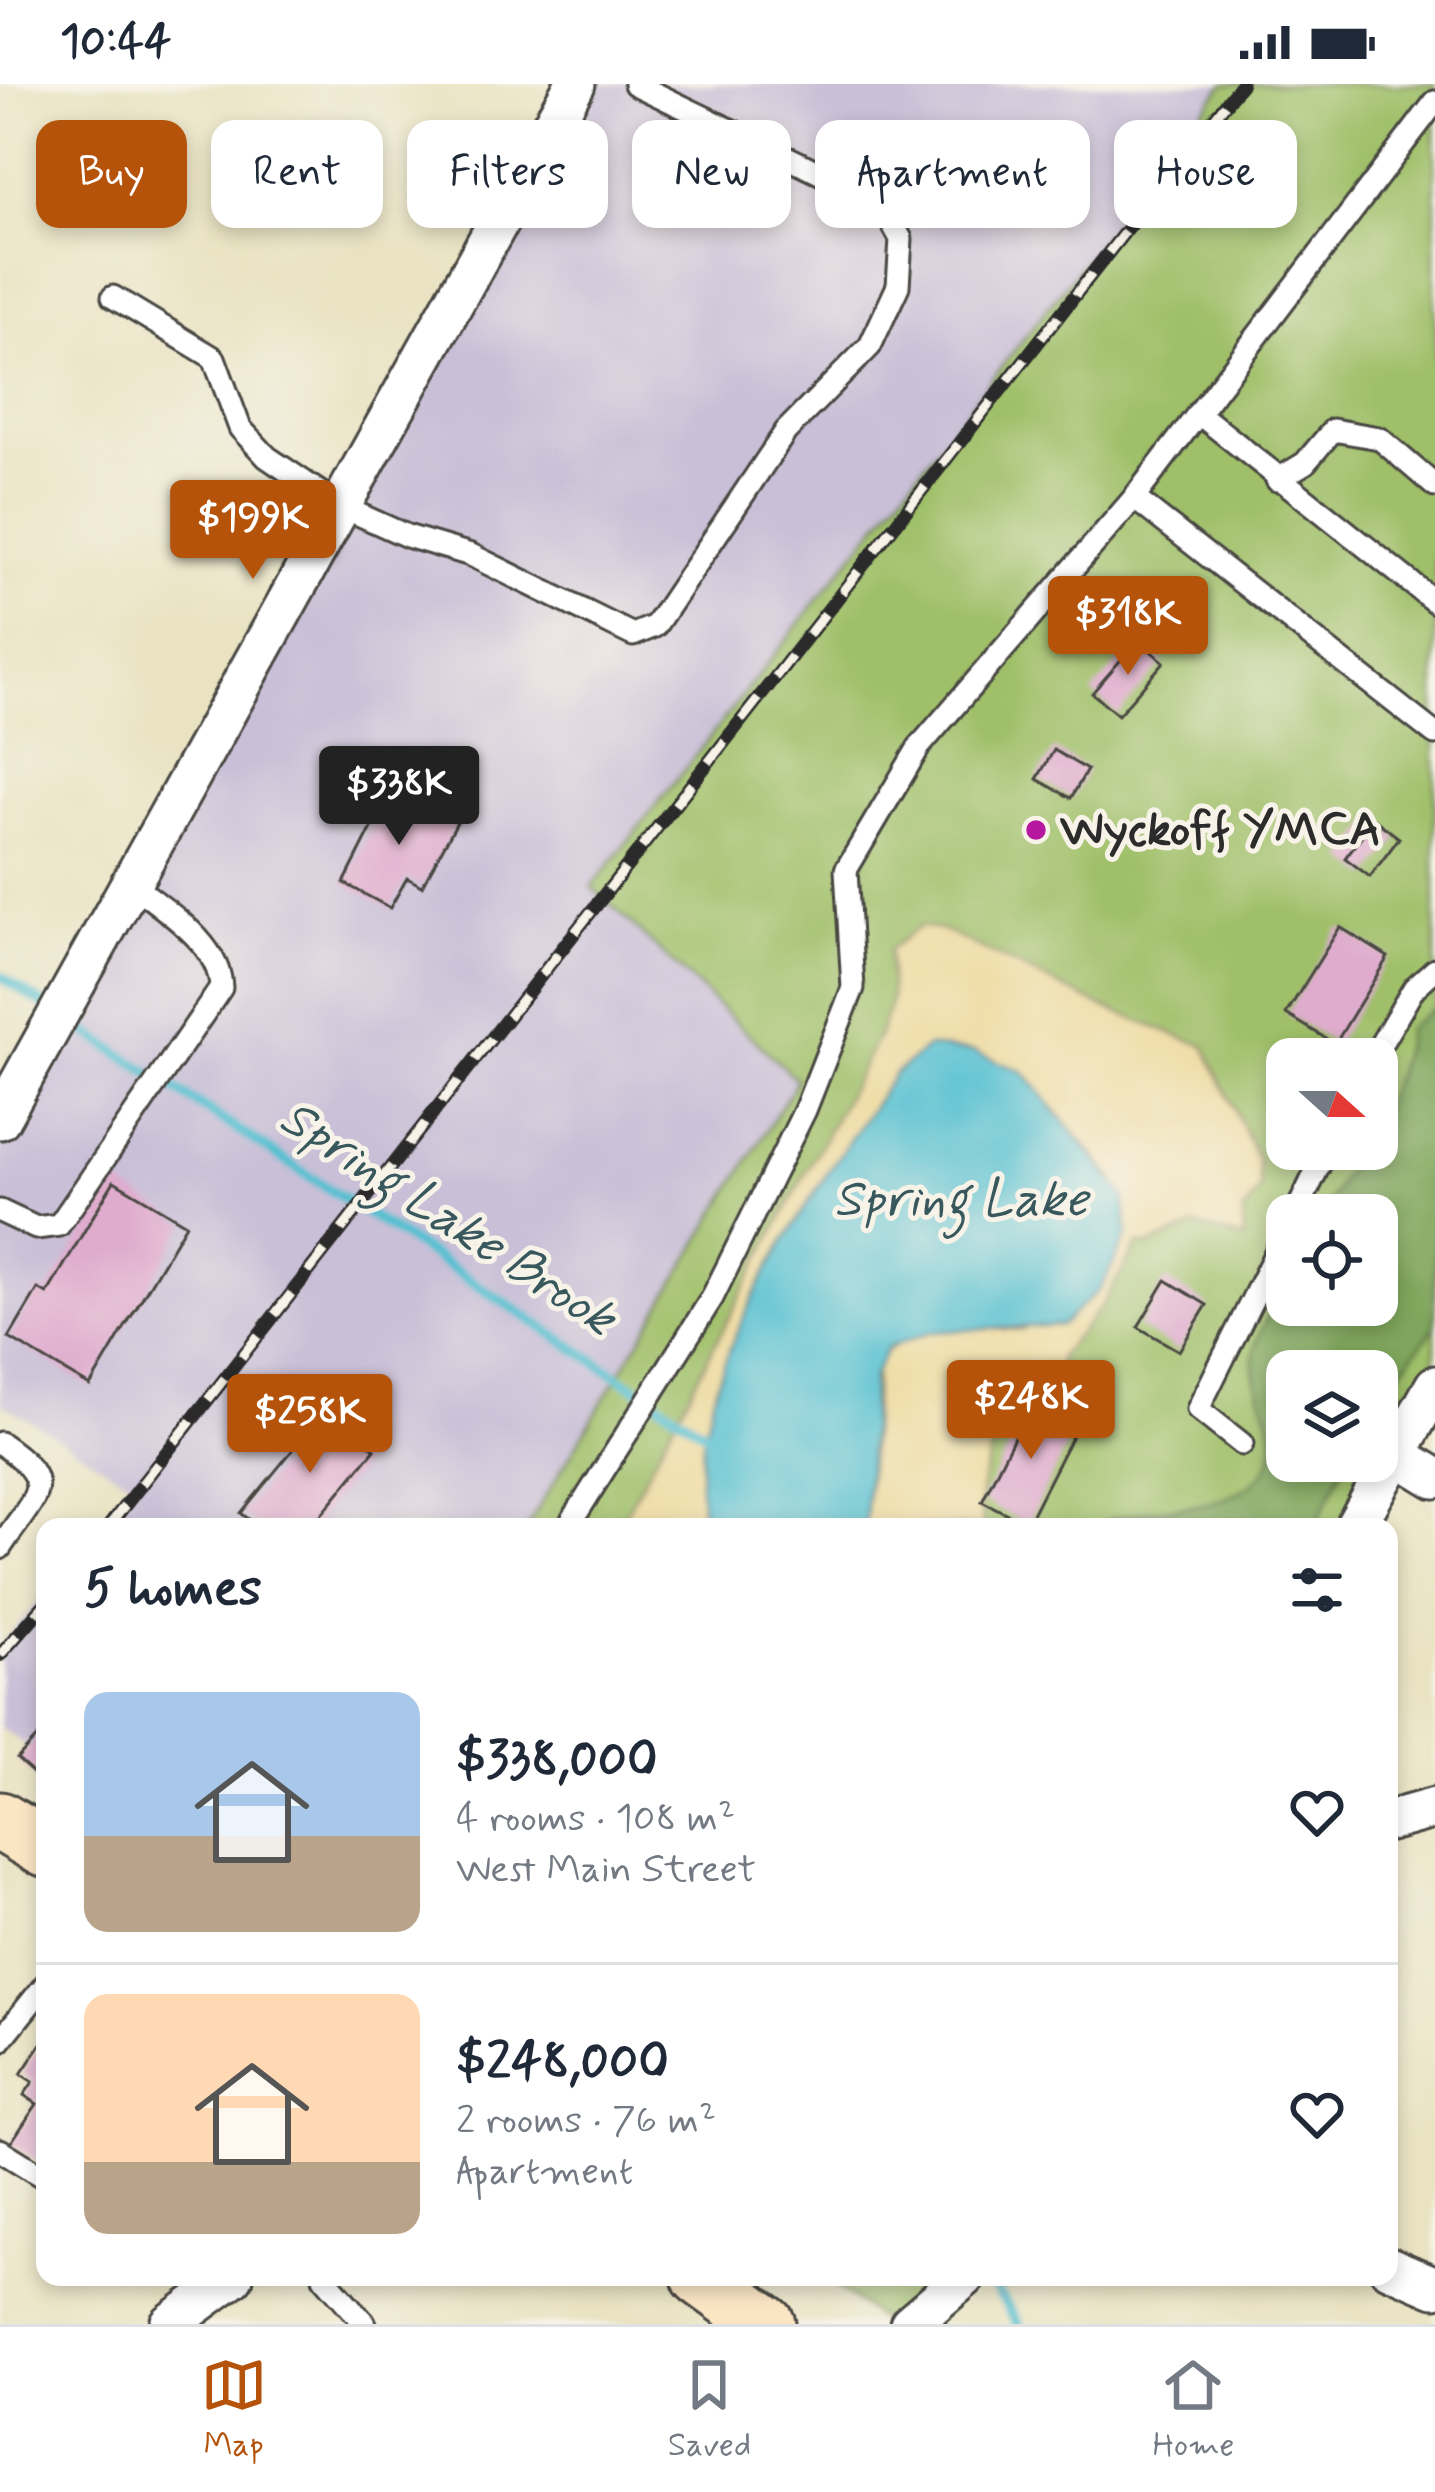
<!DOCTYPE html>
<meta charset="utf-8">
<style>
:root{--surface:#fff;--page:#f6f6f7;--text:#1f2937;--muted:#747a83;--line:#e0e1e3;--accent:#b45309}
body{margin:0;font-family:Mynerve,sans-serif;background:var(--page);color:var(--text);height:100vh;display:flex;flex-direction:column;font-size:45px;white-space:nowrap}
*{box-sizing:border-box;margin:0}
p{font-size:39px;color:var(--muted)}
.icon{flex:none;width:66px;height:66px;fill:none;stroke:currentColor;stroke-width:2;stroke-linecap:round;stroke-linejoin:round}
.map{position:relative;flex:1;overflow:hidden}
.panel{position:absolute;left:36px;top:1434px;width:1362px;height:768px;display:flex;flex-direction:column;background:var(--surface);border-radius:24px;box-shadow:0 6px 18px #0003}
.panel>*{flex:none}
.hud{position:absolute;left:36px;top:36px;width:1365px;height:108px;display:flex;gap:24px}
.needle{width:78px;rotate:111deg}
.fabs{position:absolute;left:1266px;top:954px;display:grid;gap:24px}
.fabs a{display:grid;place-items:center;width:132px;height:132px;border-radius:24px;background:var(--surface);box-shadow:0 6px 18px #0003;font-size:60px}
.price{position:absolute;translate:-50% -102px;padding:0 27px;border-radius:12px;background:var(--accent);color:#fff;font-size:39px;line-height:78px;filter:drop-shadow(0 3px 6px #0008)}
.price::after{content:'';position:absolute;left:50%;top:72px;width:36px;height:27px;margin-left:-18px;background:inherit;clip-path:polygon(0 0,100% 0,50% 100%)}
.price.current{background:#222;color:#fff}
ul{padding:0;list-style:none}
li{display:flex;align-items:center;gap:36px;height:300px;padding:0 48px}
li+li{border-top:3px solid var(--line)}
li span{display:grid;place-items:center;flex:none;width:336px;height:240px;border-radius:24px;color:#555}
li>.icon{margin-inline-start:auto}
span .icon{width:144px;height:144px;fill:#fffc;stroke-width:1}
li b{font-size:51px}
h2{display:flex;justify-content:space-between;align-items:center;height:144px;padding:0 48px;font-size:51px}
.pill{padding:0 42px;border-radius:24px;background:var(--surface);box-shadow:0 6px 18px #0003;font-size:42px;line-height:108px}
.pill.current{background:var(--accent);color:#fff}
.status{display:flex;justify-content:space-between;align-items:center;height:84px;padding:0 60px;background:var(--surface);direction:ltr}
.status svg{height:33px;fill:currentColor}
.dock{display:flex;justify-content:space-around;align-items:center;height:168px;border-top:3px solid var(--line);background:var(--surface);font-size:33px;color:var(--muted)}
.dock a{display:grid;justify-items:center;gap:6px}
.dock .current{color:var(--accent)}
.map>svg:first-child{display:block}
.industrial{fill:#c9bfd7}
.green{fill:#9fbf68;stroke:#65754a;stroke-width:3;fill-rule:evenodd}
.forest{fill:#7fa65c;stroke:#556844;stroke-width:3}
.sand{fill:#eeda9e;stroke:#8c8264;stroke-width:3}
.water{fill:#55c0d1;stroke:#40767e;stroke-width:3}
.lines{fill:none;stroke-linecap:round;stroke-linejoin:round}
.stream{stroke:#55c0d1;stroke-width:10}
.building{fill:#dfacce}
.lane-casing{stroke:#484742;stroke-width:27}
.street-casing{stroke:#484742;stroke-width:45}
.secondary-casing{stroke:#484742;stroke-width:63}
.lane{stroke:#fff;stroke-width:21}
.street{stroke:#fff;stroke-width:39}
.secondary{stroke:#fbe6c4;stroke-width:57}
.rail-casing{stroke:#2b2b2b;stroke-width:14}
.rail{stroke:#f7f3e8;stroke-width:9;stroke-dasharray:27;stroke-linecap:butt}
.poi-dot{fill:#b5179e;stroke:#f7f3e8;stroke-width:4.5}
.labels{text-anchor:middle;dominant-baseline:central;stroke-width:10;stroke-linejoin:round;paint-order:stroke}
.poi-label{font-size:48px;font-weight:bold;fill:#2b2b2b;stroke:#f7f3e8;text-anchor:start}
.water-label{font-size:51px;font-style:italic;fill:#38585d;stroke:#f7f3e8}
</style>
<div class="status"><b>10:44</b><svg viewBox="0 0 49 12"><path d="M0 12V9h3v3zM5 12V6h3v6zM10 12V3h3v9zM15 12V0h3v12zM26 1h20v11H26zM47 4h2v5h-2z"/></svg></div>
<div class="map">
<svg width="1435" height="2240" viewBox="0 0 1435 2240">
<rect width="100%" height="100%" fill="#f7f3e8"/>
<filter id="ink" filterUnits="userSpaceOnUse"><feTurbulence type="fractalNoise" baseFrequency=".00833" numOctaves="2"/><feDisplacementMap in="SourceGraphic" scale="24" xChannelSelector="R" yChannelSelector="G"/><feConvolveMatrix kernelMatrix="1 2 1 2 8 2 1 2 1" color-interpolation-filters="sRGB"/></filter>
<filter id="wash" filterUnits="userSpaceOnUse"><feTurbulence type="fractalNoise" baseFrequency=".004" numOctaves="4" result="noise"/><feDisplacementMap in="SourceGraphic" scale="48" xChannelSelector="R" yChannelSelector="G"/><feGaussianBlur stdDeviation="2.7" result="paint"/><feColorMatrix in="noise" values="0 0 0 0 0 0 0 0 0 0 0 0 0 0 0 0 0 1.4 0 .05"/><feComposite in="paint" operator="in"/></filter>
<g filter="url(#wash)">
<rect width="100%" height="100%" fill="#e9e3c2"/>
<g class="industrial">
<polygon points="582,0 1224,0 593,803 797,996 527,1443 100,1443 135,1401 0,1318 0,1050"/>
<polygon points="45,1509 45,1674 0,1644 0,1562"/>
</g>
<g class="green">
<path d="M1224,0H1435V1299L1348,1443H527L797,996L592,803ZM1287,975H1377V1065H1287ZM1287,1131H1377V1221H1287ZM1287,1287H1377V1377H1287Z"/>
<polygon points="824,2193 947,2193 896,2240 885,2240"/>
</g>
<path class="forest" d="M1435,923V1243L1377,1317V1287H1287V1377H1346L1315,1443H1095C1137,1418 1193,1432 1239,1408C1309,1369 1250,1319 1254,1275C1257,1247 1274,1220 1287,1197V1221H1377V1131H1322L1358,1065H1377C1377,1019 1401,990 1407,944Z"/>
<path class="sand" d="M920,842L944,847L1103,923L1205,962L1258,1077L1260,1105L1243,1129L1244,1155L1195,1142L1148,1162L1138,1160L1101,1223L1059,1272L1060,1293L1051,1307L1022,1314C996,1350 971,1396 984,1443H865L876,1278C910,1235 975,1245 1024,1246L1115,1096L1024,989L975,968L928,963L894,990C813,1113 675,1290 704,1443H618L879,951L891,917L889,866Z"/>
<path class="water" d="M928,963L975,968L1024,988L1124,1111L1128,1150L1101,1204L1061,1241L931,1248L887,1264L872,1295L865,1443H704C674,1291 813,1113 894,990Z"/>
<g class="lines">
<g class="stream">
<polyline points="0,892 712,1353"/>
<polyline points="988,2193 1019,2240"/>
</g>
</g>
<g id="blocks">
<g class="building">
<polygon points="1138,556 1164,578 1118,631 1092,609"/>
<polygon points="1054,666 1087,686 1071,714 1037,695"/>
<polygon points="393,702 457,738 422,802 407,794 390,824 344,799"/>
<polygon points="1374,735 1399,754 1370,793 1345,774"/>
<polygon points="1340,843 1388,873 1335,960 1286,930"/>
<polygon points="114,1097 186,1140 90,1302 9,1254 38,1205 47,1210"/>
<polygon points="1166,1196 1207,1221 1179,1267 1138,1243"/>
<polygon points="1047,1316 1081,1334 1027,1440 982,1417 1022,1337 1034,1342"/>
<polygon points="326,1325 375,1365 311,1443 258,1443 241,1429"/>
<polygon points="45,1645 45,1700 17,1675"/>
<polygon points="45,1954 45,2076 42,2081 10,2060 37,2020 24,2011 33,1998 21,1990"/>
</g>
</g>
</g>
<g filter="url(#ink)">
<use href="#blocks" fill-opacity="0" stroke="#484742" stroke-width="3"/>
<g class="lines">
<defs>
<g id="lane">
<polyline points="113,213 214,274 240,344 267,373 338,421 407,452 471,471 633,551 655,542 786,347 870,262 898,202 901,155 880,118 635,0"/>
<polyline points="1198,329 1435,518"/>
<polyline points="1277,396 1305,379 1333,346 1379,354 1435,402"/>
<polyline points="1134,414 1435,650"/>
<polyline points="1372,975 1414,904 1435,885"/>
<path d="M0,1127L36,1144L59,1141L221,904C220,858 163,826 130,798"/>
<polyline points="1295,1131 1327,1065"/>
<path d="M0,1359C62,1401 34,1411 0,1464"/>
<polyline points="1242,1360 1198,1325 1287,1146"/>
<polyline points="568,1443 712,1214 805,1026 853,904 846,786 919,663 1134,414 1435,18"/>
<polyline points="0,1957 45,1901"/>
<polyline points="0,2066 45,2094"/>
<polyline points="324,2193 365,2240"/>
</g>
<g id="street">
<polyline points="0,1035 575,0"/>
<polyline points="1394,1369 1435,1394"/>
<polyline points="1355,1443 1435,1302"/>
<polyline points="1389,1737 1435,1724"/>
<polyline points="1389,2183 1435,2203"/>
<polyline points="170,2240 233,2193"/>
<polyline points="910,2240 965,2193"/>
</g>
<g id="secondary">
<polyline points="0,1737 45,1764"/>
<polyline points="701,2193 766,2240"/>
</g>
</defs>
<use href="#lane" class="lane-casing"/>
<use href="#street" class="street-casing"/>
<use href="#secondary" class="secondary-casing"/>
<use href="#lane" class="lane"/>
<use href="#street" class="street"/>
<use href="#secondary" class="secondary"/>
<defs>
<g id="rail">
<polyline points="108,1443 1241,0"/>
<polyline points="0,1571 45,1520"/>
</g>
</defs>
<use href="#rail" class="rail-casing"/>
<use href="#rail" class="rail"/>
</g>
</g>
<circle class="poi-dot" cx="1036" cy="746" r="12"/>
<g class="labels">
<g class="poi-label">
<text x="1060" y="746">Wyckoff YMCA</text>
</g>
<g class="water-label">
<text x="961" y="1117">Spring Lake</text>
<text transform="translate(447 1135) rotate(33)">Spring Lake Brook</text>
</g>
</g>
</svg>
<div class="fabs">
<a><svg class="needle" viewBox="-14 -14 28 28"><path d="M0-13l5 13h-10z" fill="#e53935"/><path d="M0 13l5-13h-10z" fill="#747a83"/></svg></a>
<a><svg class="icon" aria-label="locate" viewBox="0 0 24 24"><circle cx="12" cy="12" r="6"/><path d="M12 2v4M12 18v4M2 12h4M18 12h4"/></svg></a>
<a><svg class="icon" aria-label="layers" viewBox="0 0 24 24"><path d="M12 4l9 5-9 5-9-5zM3 14l9 5 9-5"/></svg></a>
</div>
<b class="price" style="left:253px;top:498px">$199K</b>
<b class="price" style="left:1128px;top:594px">$318K</b>
<b class="price current" style="left:399px;top:764px">$338K</b>
<b class="price" style="left:1031px;top:1378px">$248K</b>
<b class="price" style="left:310px;top:1392px">$258K</b>
<div class="hud">
<a class="pill current">Buy</a>
<a class="pill">Rent</a>
<a class="pill">Filters</a>
<a class="pill">New</a>
<a class="pill">Apartment</a>
<a class="pill">House</a>
</div>
<section class="panel">
<h2>5 homes<svg class="icon" aria-label="filters" viewBox="0 0 24 24"><path d="M4 7h16M4 17h16"/><circle cx="9" cy="7" r="2"/><circle cx="15" cy="17" r="2"/></svg></h2>
<ul>
<li><span style="background:linear-gradient(#a9c7e8 60%,#b9a48a 0)"><svg class="icon" aria-label="home" viewBox="0 0 24 24"><path d="M3 11l9-7 9 7M6 9v11h12V9"/></svg></span><div><b>$338,000</b><p>4 rooms · 108 m²</p><p>West Main Street</p></div><svg class="icon" aria-label="heart" viewBox="0 0 24 24"><path d="M12 20l-8-8c-3-5 5-10 8-4 3-6 11-1 8 4z"/></svg></li>
<li><span style="background:linear-gradient(#ffd9b3 70%,#b9a48a 0)"><svg class="icon" aria-label="home" viewBox="0 0 24 24"><path d="M3 11l9-7 9 7M6 9v11h12V9"/></svg></span><div><b>$248,000</b><p>2 rooms · 76 m²</p><p>Apartment</p></div><svg class="icon" aria-label="heart" viewBox="0 0 24 24"><path d="M12 20l-8-8c-3-5 5-10 8-4 3-6 11-1 8 4z"/></svg></li>
</ul>
</section>
</div>
<nav class="dock">
<a class="current"><svg class="icon" aria-label="map" viewBox="0 0 24 24"><path d="M3 6l6-2 6 2 6-2v14l-6 2-6-2-6 2zM9 4v14M15 6v14"/></svg>Map</a>
<a><svg class="icon" aria-label="saved" viewBox="0 0 24 24"><path d="M7 4h10v16l-5-4-5 4z"/></svg>Saved</a>
<a><svg class="icon" aria-label="home" viewBox="0 0 24 24"><path d="M3 11l9-7 9 7M6 9v11h12V9"/></svg>Home</a>
</nav>
